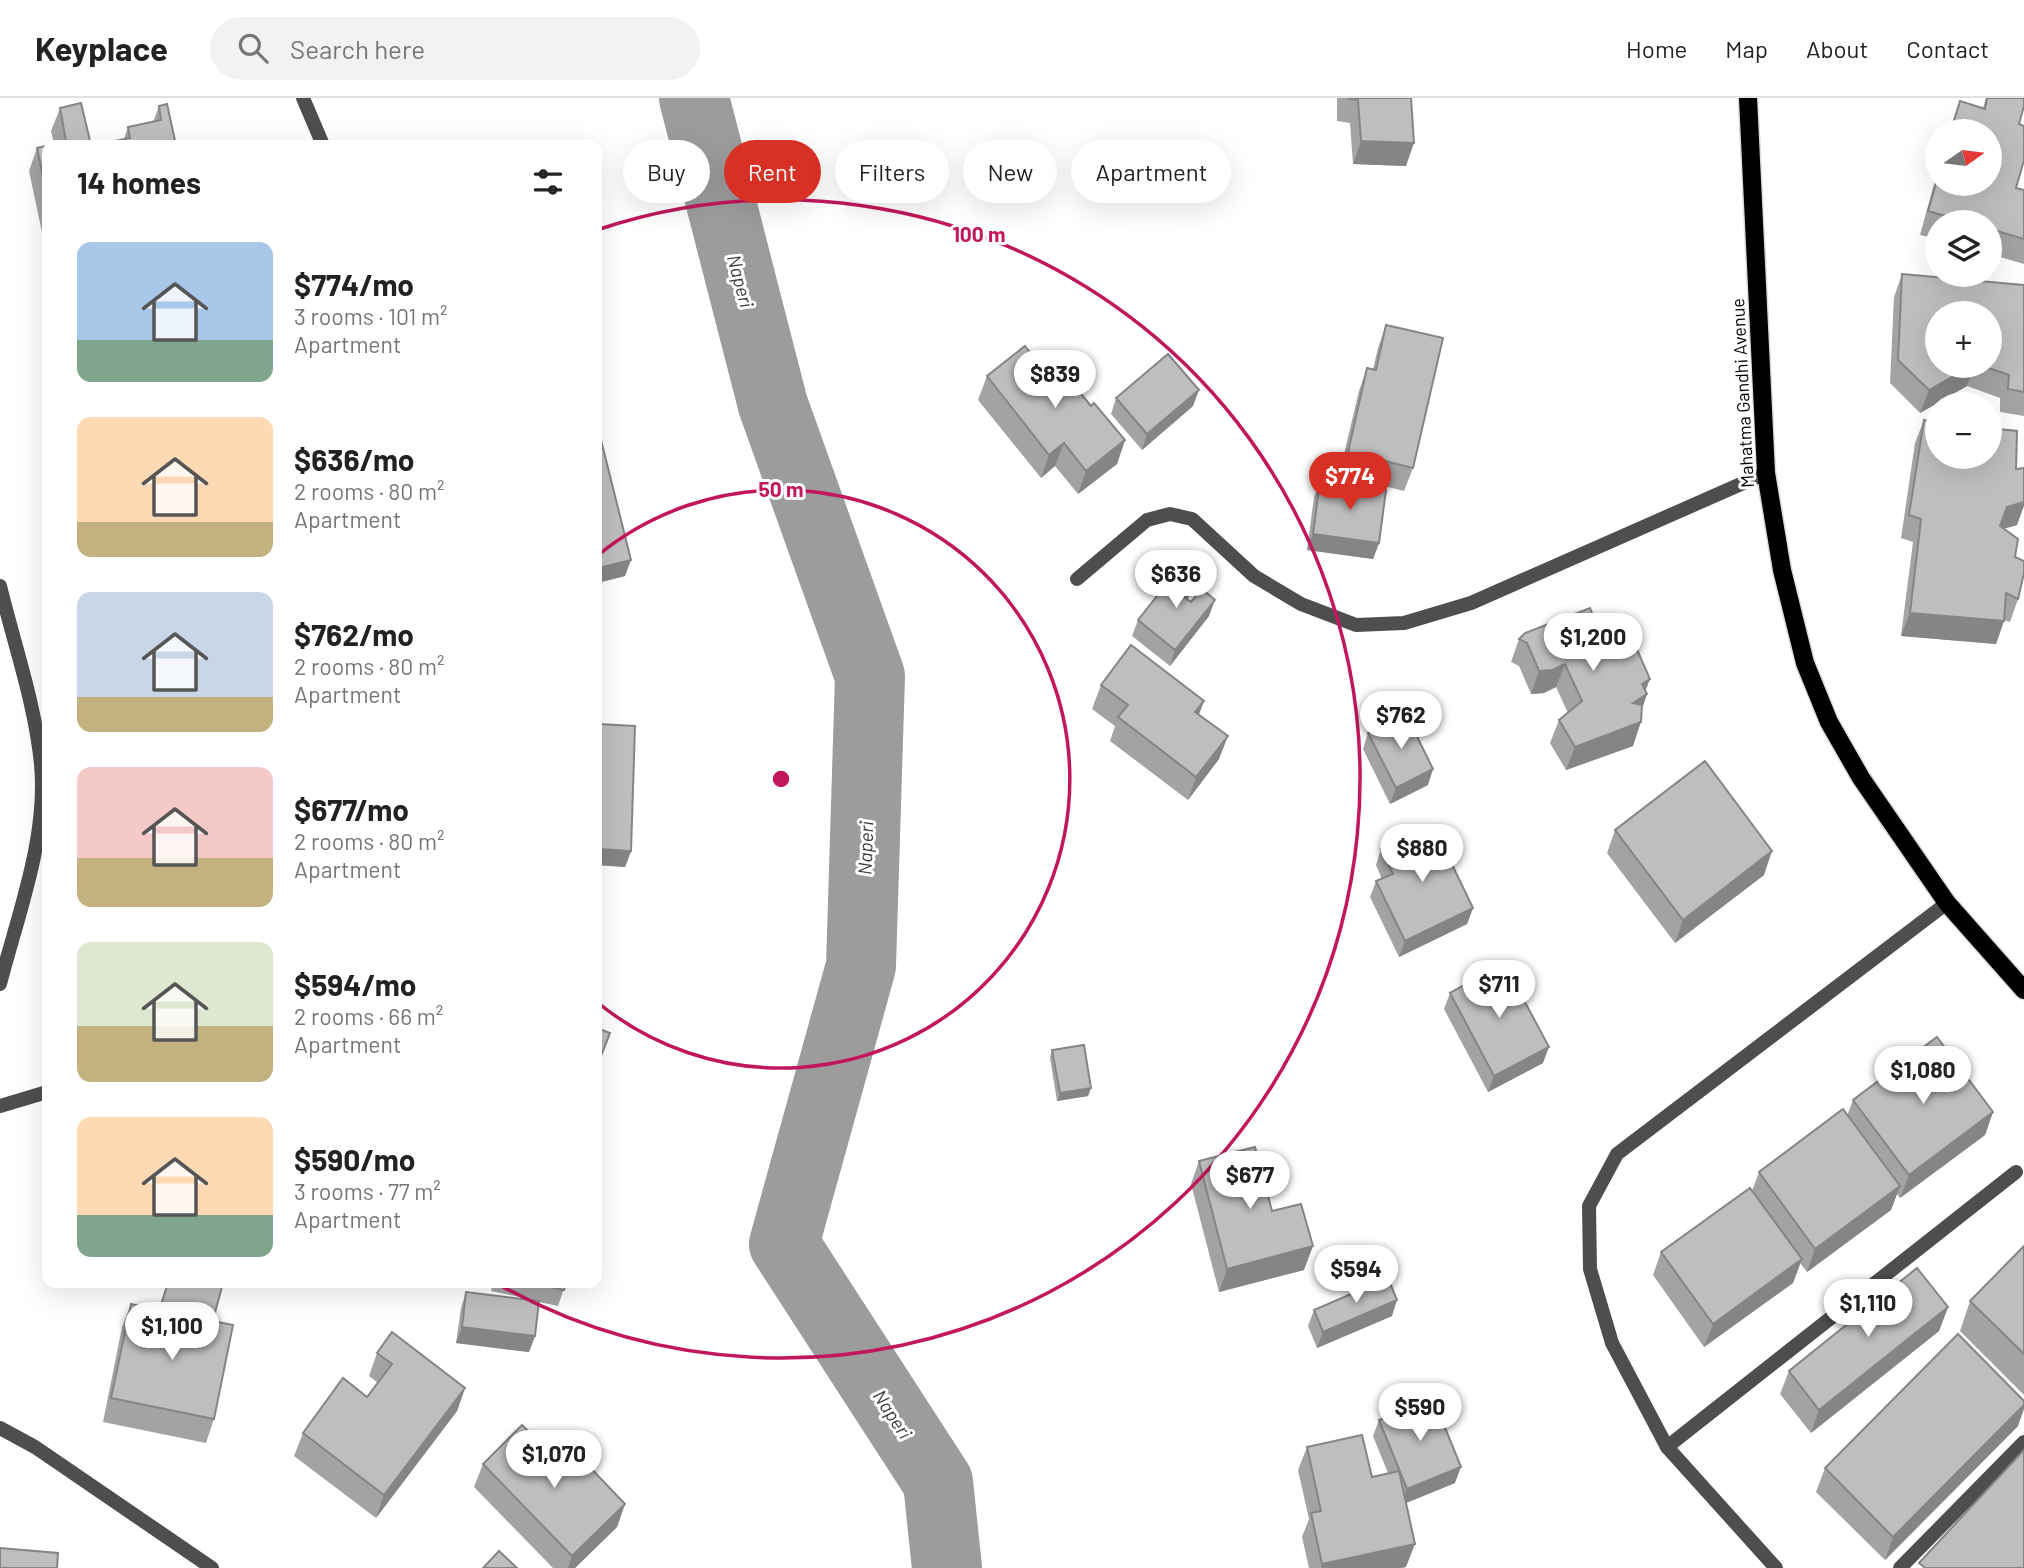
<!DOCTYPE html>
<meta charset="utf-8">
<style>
:root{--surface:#fff;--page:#f2f2f2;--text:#222;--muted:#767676;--line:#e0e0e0;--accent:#d93025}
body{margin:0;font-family:Barlow,sans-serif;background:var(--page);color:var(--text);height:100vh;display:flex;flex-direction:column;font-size:26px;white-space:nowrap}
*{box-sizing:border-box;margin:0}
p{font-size:23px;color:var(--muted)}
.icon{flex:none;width:38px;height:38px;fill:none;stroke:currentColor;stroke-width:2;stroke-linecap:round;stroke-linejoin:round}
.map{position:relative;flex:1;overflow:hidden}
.sheet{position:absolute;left:42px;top:42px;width:560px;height:1148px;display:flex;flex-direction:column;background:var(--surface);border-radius:14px;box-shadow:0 7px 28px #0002}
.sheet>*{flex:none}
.guide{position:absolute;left:623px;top:42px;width:665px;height:63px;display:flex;gap:14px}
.needle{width:46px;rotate:76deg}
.buttons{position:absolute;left:1925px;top:21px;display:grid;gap:14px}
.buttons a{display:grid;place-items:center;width:77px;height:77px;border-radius:50%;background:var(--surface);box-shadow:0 7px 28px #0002;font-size:35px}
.price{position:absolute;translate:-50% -60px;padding:0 16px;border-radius:24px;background:#fff;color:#222;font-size:23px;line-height:46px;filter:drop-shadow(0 2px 4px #0008)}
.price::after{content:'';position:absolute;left:50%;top:42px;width:21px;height:16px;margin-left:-10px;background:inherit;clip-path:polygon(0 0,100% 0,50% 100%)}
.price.on{background:var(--accent);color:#fff}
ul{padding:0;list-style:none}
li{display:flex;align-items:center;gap:21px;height:175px;padding:0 35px}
li span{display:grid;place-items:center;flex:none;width:196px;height:140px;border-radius:14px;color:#555}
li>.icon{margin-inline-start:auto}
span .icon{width:84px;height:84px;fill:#fffc;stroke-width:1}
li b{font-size:30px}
h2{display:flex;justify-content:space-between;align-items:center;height:84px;padding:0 35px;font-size:30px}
.tag{padding:0 24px;border-radius:32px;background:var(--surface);box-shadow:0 7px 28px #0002;font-size:24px;line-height:63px}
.tag.on{background:var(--accent);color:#fff}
header{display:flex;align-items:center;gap:42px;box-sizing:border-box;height:98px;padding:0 35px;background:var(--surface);border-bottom:2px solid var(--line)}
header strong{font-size:33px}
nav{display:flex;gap:38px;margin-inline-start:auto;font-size:24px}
.search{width:490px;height:63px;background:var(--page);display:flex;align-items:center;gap:18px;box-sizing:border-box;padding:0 24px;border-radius:38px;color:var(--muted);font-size:26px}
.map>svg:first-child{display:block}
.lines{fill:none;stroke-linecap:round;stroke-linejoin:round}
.river{stroke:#9c9c9c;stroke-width:70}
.primary-casing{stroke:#dbdbdb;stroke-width:21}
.minor{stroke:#4e4e4e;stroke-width:14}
.primary{stroke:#000;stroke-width:18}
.wall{fill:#a3a3a3;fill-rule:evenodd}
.shaded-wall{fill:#858585}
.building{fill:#bebebe;stroke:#858585;stroke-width:2}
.ring{fill:none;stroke:#c2185b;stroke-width:3.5}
.labels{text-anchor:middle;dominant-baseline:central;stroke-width:6;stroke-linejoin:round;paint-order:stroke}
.street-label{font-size:18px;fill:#000;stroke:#fff}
.water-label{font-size:19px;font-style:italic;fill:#3d3d3d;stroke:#fff}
.centre{fill:#c2185b;stroke:#fff;stroke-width:3.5}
.ring-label{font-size:21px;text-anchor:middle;font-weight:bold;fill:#c2185b;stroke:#fff;stroke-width:6;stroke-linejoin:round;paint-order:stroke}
</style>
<header>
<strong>Keyplace</strong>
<div class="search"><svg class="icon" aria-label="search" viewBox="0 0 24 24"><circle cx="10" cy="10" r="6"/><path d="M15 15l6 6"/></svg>Search here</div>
<nav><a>Home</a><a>Map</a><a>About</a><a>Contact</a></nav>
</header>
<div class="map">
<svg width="2024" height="1470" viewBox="0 0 2024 1470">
<rect width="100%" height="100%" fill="#fff"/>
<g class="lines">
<polyline class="river" points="694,0 773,307 870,578 861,868 784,1146 938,1384 947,1470"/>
<defs>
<polyline id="primary" points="1748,0 1766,375 1782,472 1805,565 1829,624 1861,680 1947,805 2024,892"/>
</defs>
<use href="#primary" class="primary-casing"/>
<g class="minor">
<polyline points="303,0 323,47"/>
<polyline points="1077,481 1147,422 1170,416 1192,421 1254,478 1301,506 1356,527 1404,525 1471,505 1766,375"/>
<path d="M0,488C14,546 35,605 41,666C48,739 18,816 0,886"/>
<polyline points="0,1008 47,994"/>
<polyline points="0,1330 35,1349 212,1470"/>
<polyline points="1667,1349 2016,1074"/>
<polyline points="1776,1470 1667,1349 1612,1245 1590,1171 1589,1108 1617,1056 1947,805"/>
<polyline points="1900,1470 2024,1344"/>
</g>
<use href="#primary" class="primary"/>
</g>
<g class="wall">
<polygon points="1337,0 1411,0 1406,68 1353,66 1350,25 1337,23"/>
<polygon points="1986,0 2024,0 2019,26 2016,90 2024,92 2024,166 1990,156 1990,124 1937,124 1937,141 1920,137 1937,75 1937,86 1990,33 1949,33 1960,3 1983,10"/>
<polygon points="159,8 176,47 124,41 128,29 153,24"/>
<polygon points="60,10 91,47 47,47 47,158 29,73 37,50 54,46 51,33"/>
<path d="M1902,176L2024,187V318L2000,314V300L1967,288L1920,315L1890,285L1894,199ZM1937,215L1990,268H1937Z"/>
<polygon points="1386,227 1413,370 1404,393 1339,377 1359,293 1367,270 1373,271 1378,250"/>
<polygon points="987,278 1053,283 1091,308 1125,342 1117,366 1078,396 1055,368 1041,380 978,302"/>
<polygon points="1116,300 1193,308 1142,352 1111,316"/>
<polygon points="1924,322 2016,371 2017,427 2004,431 2018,501 2010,524 2004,522 1996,546 1901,538 1913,444 1901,440 1915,345"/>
<polygon points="597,334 625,478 597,485"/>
<polygon points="1320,383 1379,445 1373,461 1307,452 1314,399"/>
<polygon points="1190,497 1187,501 1209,518 1170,568 1132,538 1138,522"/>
<polygon points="1597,528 1647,596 1642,611 1633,648 1566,672 1550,645 1559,622 1568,615 1556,589 1544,595 1531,596 1519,568 1511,564 1519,541"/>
<polygon points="1101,587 1204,603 1199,616 1219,661 1188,702 1110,643 1115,628 1092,611"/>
<polygon points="599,626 631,753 625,769 597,767 597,634"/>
<polygon points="1368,635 1428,687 1390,706 1363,651"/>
<polygon points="1615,732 1764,777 1675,845 1607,755"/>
<polygon points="1381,751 1473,810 1467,826 1399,859 1370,799 1376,783 1382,781 1376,767"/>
<polygon points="1450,895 1543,965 1488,994 1444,911"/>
<polygon points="1052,952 1091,990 1088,998 1057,1003 1050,960"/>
<polygon points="1853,1002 1993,1014 1985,1037 1900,1100 1897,1096 1891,1112 1807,1174 1800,1165 1793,1185 1704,1249 1653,1177 1661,1154 1752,1093 1759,1074 1847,1018"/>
<polygon points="1199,1063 1272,1113 1304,1172 1219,1194 1191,1086"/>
<polygon points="2024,1148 2024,1297 1960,1233 1970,1203"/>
<polygon points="167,1185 223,1185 212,1222 214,1321 206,1345 103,1324 122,1229 131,1206 159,1211"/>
<polygon points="493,1185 566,1185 558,1208 539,1204 535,1238 529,1254 456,1245 461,1210 466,1194 534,1202 491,1193"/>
<polygon points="1948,1209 1939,1233 1811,1335 1780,1296 1789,1273"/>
<polygon points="1314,1212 1392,1218 1317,1250 1308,1228"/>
<polygon points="377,1255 465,1290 457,1313 376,1420 294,1358 303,1335 367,1299 378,1285 369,1278"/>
<polygon points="1379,1322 1455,1385 1406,1405 1406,1469 1401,1470 1309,1470 1302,1439 1309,1421 1298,1372 1307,1349 1372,1379 1388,1375 1373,1338"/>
<polygon points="2018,1328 1885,1462 1816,1394 1825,1370"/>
<polygon points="483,1366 569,1374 625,1406 617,1429 575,1470 553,1470 474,1389"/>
</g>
<g class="shaded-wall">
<polygon points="1361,43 1414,45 1406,68 1353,66"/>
<polygon points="1971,268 1974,268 1967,288 1920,315 1929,292"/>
<polygon points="1199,292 1193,308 1142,352 1147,336"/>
<polygon points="1125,342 1117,366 1078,396 1086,373"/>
<polygon points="1064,345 1055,368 1041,380 1049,357"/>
<polygon points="2024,404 2024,408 2017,427 1998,432 2007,409"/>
<polygon points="1313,436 1379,445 1373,461 1307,452"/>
<polygon points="631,462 625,478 597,485 597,477 599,470"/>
<polygon points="1196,481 1190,497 1177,513 1183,498"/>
<polygon points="1215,502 1209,518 1170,568 1175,552"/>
<polygon points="1910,515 2004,523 1996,546 1901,538"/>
<polygon points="1565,566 1556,589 1544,595 1531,596 1539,573"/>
<polygon points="1650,581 1643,599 1647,596 1639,619 1633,605 1642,586"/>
<polygon points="1204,603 1195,626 1195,614"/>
<polygon points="1641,624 1633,648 1566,672 1575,649"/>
<polygon points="1228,638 1219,661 1188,702 1196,679"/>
<polygon points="1433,671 1428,687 1390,706 1396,690"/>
<polygon points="598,751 631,753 625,769 597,767"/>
<polygon points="1772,753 1764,777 1675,845 1683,822"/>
<polygon points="1473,810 1467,826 1399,859 1405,843"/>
<polygon points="1549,949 1543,965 1488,994 1494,978"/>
<polygon points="1091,990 1088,998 1057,1003 1060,995"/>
<polygon points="1993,1014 1985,1037 1900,1100 1909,1077"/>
<polygon points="1900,1088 1891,1112 1807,1174 1815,1151"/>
<polygon points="1313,1148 1304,1172 1219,1194 1227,1171"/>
<polygon points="1802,1161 1793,1185 1704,1249 1713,1226"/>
<polygon points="1397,1202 1392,1218 1317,1250 1323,1234"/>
<polygon points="1948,1209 1939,1233 1811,1335 1819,1312"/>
<polygon points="462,1229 535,1238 529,1254 456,1245"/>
<polygon points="465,1290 457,1313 376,1420 384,1397"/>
<polygon points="2024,1307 2024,1311 2018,1328 1885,1462 1893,1439"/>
<polygon points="1461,1369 1455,1385 1401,1407 1407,1391"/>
<polygon points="625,1406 617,1429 575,1470 568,1470 572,1458"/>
<polygon points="1415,1446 1406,1469 1401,1470 1321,1470 1322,1466"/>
</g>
<g class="building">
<polygon points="1347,0 1411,0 1414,45 1361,43 1358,2"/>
<polygon points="1987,0 2024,0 2024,8 2019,26 2024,28 2024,62 2016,90 2024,92 2024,141 1990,131 1990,124 1967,124 1928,113 1937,82 1937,86 1990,86 1990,33 1951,33 1960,3 1985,11"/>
<polygon points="81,5 91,47 47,47 47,96 37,50 66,43 60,10"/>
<polygon points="167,6 176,47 95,47 130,40 128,29 161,22 159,8"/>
<polygon points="1902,176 2024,187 2024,294 2008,291 2009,277 1983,268 1990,268 1990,215 1937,215 1937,268 1971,268 1929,292 1898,262"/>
<polygon points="1386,227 1443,240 1413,370 1348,354 1367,270 1376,272"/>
<polygon points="1025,248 1053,283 1064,275 1091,308 1094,305 1125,342 1086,373 1064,345 1049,357 987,278"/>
<polygon points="1168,256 1199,292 1147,336 1116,300"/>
<polygon points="1924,322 1937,324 1937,359 1990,359 1990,330 2017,333 2016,371 2024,370 2024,404 2007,409 2000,428 2018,441 2015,459 2024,463 2024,475 2018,501 2006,495 2004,523 1910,515 1921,421 1909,417"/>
<polygon points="597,334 599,334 631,462 599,470 597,460"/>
<polygon points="1320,383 1386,392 1379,445 1313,436"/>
<polygon points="1180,469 1196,481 1183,498 1191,504 1202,491 1215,502 1175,552 1138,522"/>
<polygon points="1590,510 1597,528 1625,524 1650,581 1642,586 1647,596 1633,605 1642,607 1641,624 1575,649 1559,622 1582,603 1565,566 1552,572 1539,573 1527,545 1519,541 1525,535"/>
<polygon points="1131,547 1204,603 1195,614 1228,638 1196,679 1118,619 1128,607 1101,587"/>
<polygon points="1406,616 1433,671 1396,690 1368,635"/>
<polygon points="599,626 635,628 631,753 598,751 599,704 597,704 597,670"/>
<polygon points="1705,663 1772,753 1683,822 1615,732"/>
<polygon points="1433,727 1473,810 1405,843 1376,783 1393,776 1381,751"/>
<polygon points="1504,865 1549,949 1494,978 1450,895"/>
<polygon points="597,930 610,935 597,968"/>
<polygon points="1937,939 1993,1014 1909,1077 1853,1002"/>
<polygon points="1084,947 1091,990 1060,995 1052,952"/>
<polygon points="1843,1011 1900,1088 1815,1151 1759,1074"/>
<polygon points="1255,1049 1272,1113 1301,1106 1313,1148 1227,1171 1199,1063"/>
<polygon points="1750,1090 1802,1161 1713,1226 1661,1154"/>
<polygon points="2024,1148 2024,1256 1970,1203"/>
<polygon points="1917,1170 1948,1209 1819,1312 1789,1273"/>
<polygon points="1388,1180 1397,1202 1323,1234 1314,1212"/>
<polygon points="168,1185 223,1185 213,1222 161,1207"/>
<polygon points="531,1185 566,1185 564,1192"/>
<polygon points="466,1194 539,1203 535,1238 462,1229"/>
<polygon points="131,1206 233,1227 214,1321 111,1300"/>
<polygon points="392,1234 465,1290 384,1397 303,1335 343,1280 367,1299 392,1266 377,1255"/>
<polygon points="1958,1236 2024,1303 2024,1307 1893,1439 1825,1370"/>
<polygon points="1433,1300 1461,1369 1407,1391 1379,1322"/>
<polygon points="522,1327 569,1374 582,1361 625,1406 572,1458 483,1366"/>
<polygon points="1362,1337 1372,1379 1399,1373 1415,1446 1322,1466 1311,1415 1321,1413 1307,1349"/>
<polygon points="2024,1352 2024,1470 1925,1470 1919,1465"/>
<polygon points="0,1450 58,1455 57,1470 0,1470"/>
<polygon points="499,1453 517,1470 483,1470"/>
</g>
<g class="ring">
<path d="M597 458A289 289 0 1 1 597 904"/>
<path d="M597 132A579 579 0 1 1 496 1185"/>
</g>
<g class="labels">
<g class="street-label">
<text transform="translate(1742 295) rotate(-93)">Mahatma Gandhi Avenue</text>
</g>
<g class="water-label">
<text transform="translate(741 183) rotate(75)">Naperi</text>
<text transform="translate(865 750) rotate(-88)">Naperi</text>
<text transform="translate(893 1316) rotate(57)">Naperi</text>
</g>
</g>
<circle cx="781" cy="681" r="10" class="centre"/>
<g class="ring-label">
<text x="979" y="144">100 m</text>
<text x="781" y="399">50 m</text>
</g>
</svg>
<div class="buttons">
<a><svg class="needle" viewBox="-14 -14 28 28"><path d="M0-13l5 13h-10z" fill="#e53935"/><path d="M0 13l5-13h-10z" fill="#767676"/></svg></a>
<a><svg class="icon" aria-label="layers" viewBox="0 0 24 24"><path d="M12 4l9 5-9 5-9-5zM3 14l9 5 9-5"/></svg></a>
<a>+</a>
<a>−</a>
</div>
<b class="price" style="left:1055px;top:312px">$839</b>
<b class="price on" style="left:1350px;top:414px">$774</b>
<b class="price" style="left:1176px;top:512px">$636</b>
<b class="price" style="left:1593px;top:575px">$1,200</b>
<b class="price" style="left:1401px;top:653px">$762</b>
<b class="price" style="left:1422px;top:786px">$880</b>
<b class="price" style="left:1499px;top:922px">$711</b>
<b class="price" style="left:1923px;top:1008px">$1,080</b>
<b class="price" style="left:1250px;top:1113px">$677</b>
<b class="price" style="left:1356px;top:1207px">$594</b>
<b class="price" style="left:1868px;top:1241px">$1,110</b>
<b class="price" style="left:172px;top:1264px">$1,100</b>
<b class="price" style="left:1420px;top:1345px">$590</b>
<b class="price" style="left:554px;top:1392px">$1,070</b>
<div class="guide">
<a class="tag">Buy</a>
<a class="tag on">Rent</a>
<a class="tag">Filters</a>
<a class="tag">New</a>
<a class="tag">Apartment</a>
</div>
<section class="sheet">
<h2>14 homes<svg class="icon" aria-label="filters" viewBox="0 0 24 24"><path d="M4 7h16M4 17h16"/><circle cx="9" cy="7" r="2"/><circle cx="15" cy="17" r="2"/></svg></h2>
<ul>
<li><span style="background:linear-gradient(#a9c7e8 70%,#7fa58c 0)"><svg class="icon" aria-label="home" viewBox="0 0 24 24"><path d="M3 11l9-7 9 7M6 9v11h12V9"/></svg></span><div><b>$774/mo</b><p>3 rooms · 101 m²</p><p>Apartment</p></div></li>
<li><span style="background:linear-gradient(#ffd9b3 75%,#c2b280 0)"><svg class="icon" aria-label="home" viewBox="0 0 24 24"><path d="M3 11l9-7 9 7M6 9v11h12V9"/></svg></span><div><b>$636/mo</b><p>2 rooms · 80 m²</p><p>Apartment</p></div></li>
<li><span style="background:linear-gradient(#c9d6e8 75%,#c2b280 0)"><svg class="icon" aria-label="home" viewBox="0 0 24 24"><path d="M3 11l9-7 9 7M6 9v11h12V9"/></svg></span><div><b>$762/mo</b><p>2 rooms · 80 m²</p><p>Apartment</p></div></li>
<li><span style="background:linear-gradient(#f6c9c9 65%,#c2b280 0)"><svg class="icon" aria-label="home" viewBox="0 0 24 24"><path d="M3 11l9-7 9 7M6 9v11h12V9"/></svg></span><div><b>$677/mo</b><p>2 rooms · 80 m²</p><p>Apartment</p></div></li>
<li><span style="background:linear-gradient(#dfe7d0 60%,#c2b280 0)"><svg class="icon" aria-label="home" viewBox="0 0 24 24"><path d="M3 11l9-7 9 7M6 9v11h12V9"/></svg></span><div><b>$594/mo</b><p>2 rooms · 66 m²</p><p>Apartment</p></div></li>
<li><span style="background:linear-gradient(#ffd9b3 70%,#7fa58c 0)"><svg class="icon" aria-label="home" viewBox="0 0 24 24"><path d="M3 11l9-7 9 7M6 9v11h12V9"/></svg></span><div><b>$590/mo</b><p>3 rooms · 77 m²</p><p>Apartment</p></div></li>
</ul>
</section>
</div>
